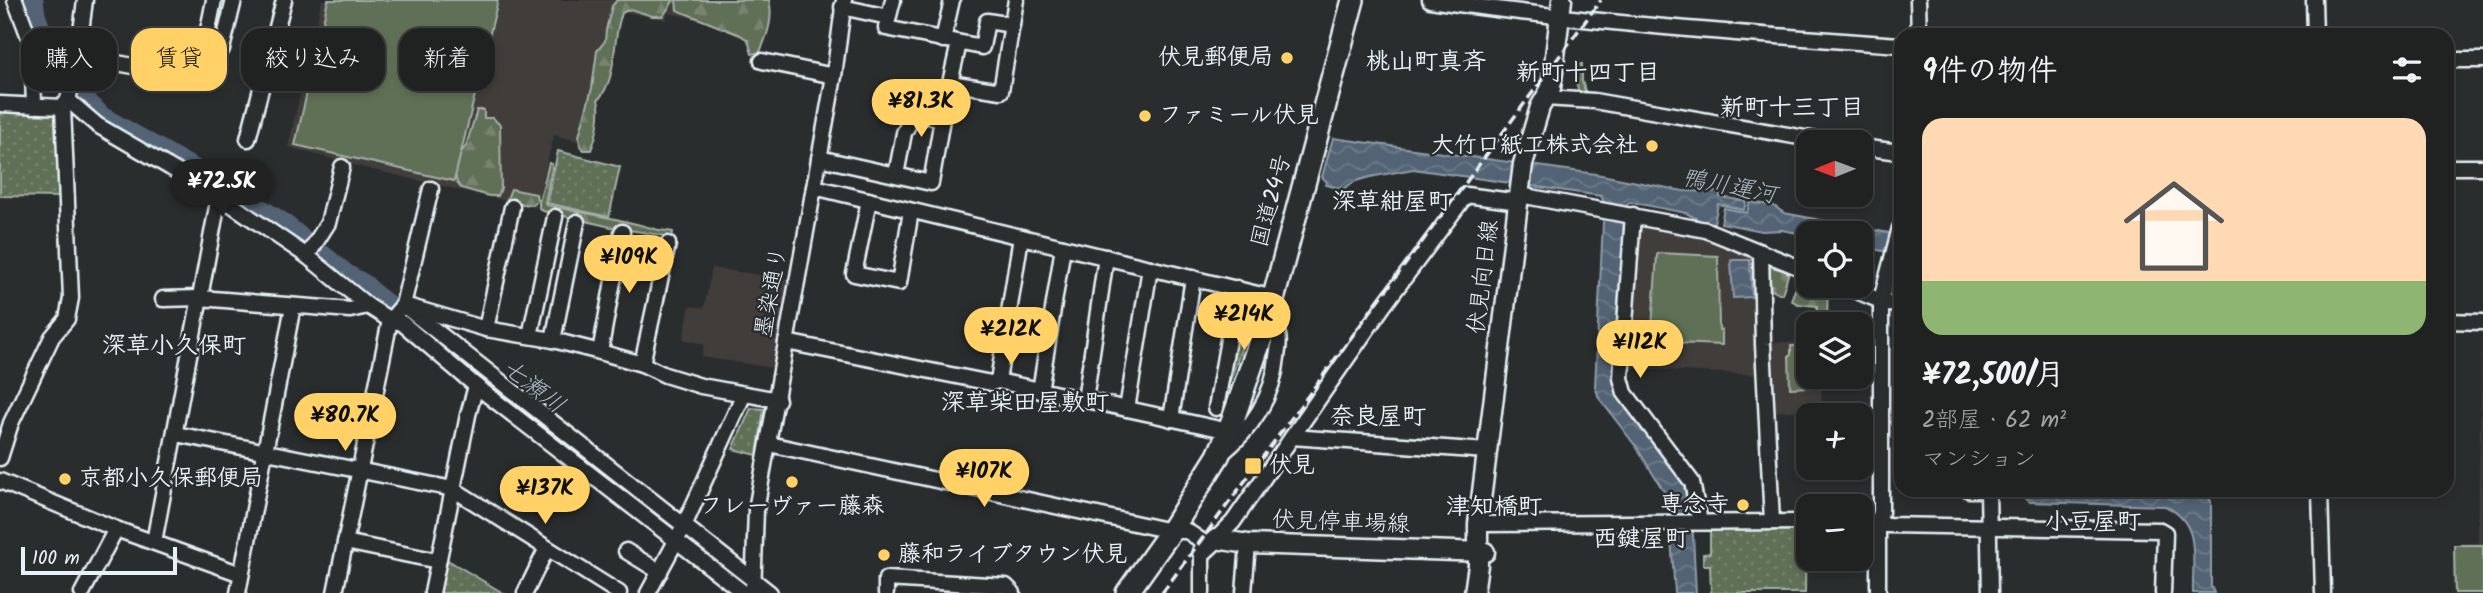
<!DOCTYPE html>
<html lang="ja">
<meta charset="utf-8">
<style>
:root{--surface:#202222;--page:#282a2a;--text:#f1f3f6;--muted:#a2a4a5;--line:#3d3f40;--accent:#ffd166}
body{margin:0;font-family:Kalam,"Klee One",sans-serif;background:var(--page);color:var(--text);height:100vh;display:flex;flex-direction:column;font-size:26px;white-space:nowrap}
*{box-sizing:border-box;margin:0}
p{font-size:23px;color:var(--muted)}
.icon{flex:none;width:38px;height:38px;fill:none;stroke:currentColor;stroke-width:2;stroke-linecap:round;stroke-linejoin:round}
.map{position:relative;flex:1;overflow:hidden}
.panel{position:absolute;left:1894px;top:28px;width:560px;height:469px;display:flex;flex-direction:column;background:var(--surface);border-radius:21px;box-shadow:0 4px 10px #0003,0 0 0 2px var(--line)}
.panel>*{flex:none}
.top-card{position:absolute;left:21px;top:28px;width:665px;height:63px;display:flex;gap:14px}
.needle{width:46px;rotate:269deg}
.fabs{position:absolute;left:1796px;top:130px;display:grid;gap:14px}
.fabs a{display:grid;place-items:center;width:77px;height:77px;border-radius:14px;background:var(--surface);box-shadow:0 4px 10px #0003,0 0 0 2px var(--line);font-size:35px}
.scale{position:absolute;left:21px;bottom:18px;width:156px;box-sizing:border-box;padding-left:7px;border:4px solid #e8f1f8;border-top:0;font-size:19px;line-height:24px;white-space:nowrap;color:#e8f1f8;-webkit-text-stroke:5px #2a2d2e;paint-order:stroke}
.price{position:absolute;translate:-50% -60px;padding:0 16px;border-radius:24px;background:var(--accent);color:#111;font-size:23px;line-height:46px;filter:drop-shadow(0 2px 4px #0008)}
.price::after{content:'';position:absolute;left:50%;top:42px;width:21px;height:16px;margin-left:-10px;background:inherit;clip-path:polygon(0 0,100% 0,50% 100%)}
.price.current{background:#222;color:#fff}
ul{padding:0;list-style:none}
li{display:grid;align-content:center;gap:14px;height:371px;padding:0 28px}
li span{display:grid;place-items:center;height:217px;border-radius:21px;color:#555}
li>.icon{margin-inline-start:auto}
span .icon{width:126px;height:126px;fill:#fffc;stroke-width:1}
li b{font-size:30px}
h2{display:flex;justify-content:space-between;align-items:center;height:84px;padding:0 28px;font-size:30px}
.chip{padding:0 24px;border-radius:21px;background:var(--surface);box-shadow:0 4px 10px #0003,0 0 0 2px var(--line);font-size:24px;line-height:63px}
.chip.current{background:var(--accent);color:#111}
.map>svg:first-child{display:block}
.built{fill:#3f3d3b}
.forest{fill:url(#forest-firs);stroke:#a4b0a8;stroke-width:2}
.cemetery{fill:url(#cemetery-stones);stroke:#a4b0a8;stroke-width:2}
.park{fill:url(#park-dots);stroke:#a4b0a8;stroke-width:2}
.garden{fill:#616f57;stroke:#a4b0a8;stroke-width:2}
.water{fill:url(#water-waves);stroke:#8e9ca9;stroke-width:2}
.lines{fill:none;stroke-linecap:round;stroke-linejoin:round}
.river{stroke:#526474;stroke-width:19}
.minor-casing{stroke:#e8f1f8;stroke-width:19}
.major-casing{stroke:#e8f1f8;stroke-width:23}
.highway-casing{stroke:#e8f1f8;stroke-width:26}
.minor{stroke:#2a2d2e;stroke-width:14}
.major{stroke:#2a2d2e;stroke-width:18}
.highway{stroke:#2a2d2e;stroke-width:21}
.rail{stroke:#e8f1f8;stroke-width:3.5;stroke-dasharray:10 5;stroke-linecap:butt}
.poi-dot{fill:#ffd166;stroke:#2a2d2e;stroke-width:2.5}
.labels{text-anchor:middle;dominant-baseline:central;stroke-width:5;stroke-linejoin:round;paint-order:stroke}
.poi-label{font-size:23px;font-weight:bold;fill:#e8f1f8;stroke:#2a2d2e;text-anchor:start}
.street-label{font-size:23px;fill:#e8f1f8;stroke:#2a2d2e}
.neighbourhood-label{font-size:24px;font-weight:bold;fill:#e8f1f8;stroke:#2a2d2e}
.water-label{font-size:24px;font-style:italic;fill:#acb9c3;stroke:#2a2d2e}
</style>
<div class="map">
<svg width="2483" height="593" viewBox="0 0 2483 593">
<defs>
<pattern id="forest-firs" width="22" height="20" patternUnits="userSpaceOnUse" patternTransform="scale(1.75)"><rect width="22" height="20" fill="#616f57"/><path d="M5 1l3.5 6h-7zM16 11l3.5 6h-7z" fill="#788470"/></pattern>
<pattern id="cemetery-stones" width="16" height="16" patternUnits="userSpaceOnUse" patternTransform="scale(1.75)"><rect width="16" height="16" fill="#616f57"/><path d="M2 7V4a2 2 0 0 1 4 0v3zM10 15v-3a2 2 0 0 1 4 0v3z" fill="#788470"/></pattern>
<pattern id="park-dots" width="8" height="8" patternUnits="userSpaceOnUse" patternTransform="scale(1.75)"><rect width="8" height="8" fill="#616f57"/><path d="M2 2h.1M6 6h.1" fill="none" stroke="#788470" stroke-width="1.8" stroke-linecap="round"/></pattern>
<pattern id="water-waves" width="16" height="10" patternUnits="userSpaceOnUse" patternTransform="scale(1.75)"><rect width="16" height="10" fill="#526474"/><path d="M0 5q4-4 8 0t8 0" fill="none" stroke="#6b7b89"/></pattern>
</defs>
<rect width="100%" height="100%" fill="#2a2d2e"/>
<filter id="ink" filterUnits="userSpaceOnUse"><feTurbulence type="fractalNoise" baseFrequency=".0143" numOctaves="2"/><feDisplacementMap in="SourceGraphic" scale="14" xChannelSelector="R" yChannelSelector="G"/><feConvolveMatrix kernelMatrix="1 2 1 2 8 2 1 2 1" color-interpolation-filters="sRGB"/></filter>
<g filter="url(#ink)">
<g class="built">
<polygon points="322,0 768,0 762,33 668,13 666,20 620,11 588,144 554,135 536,208 365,168 288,147"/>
<polygon points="1638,221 1700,235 1756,255 1761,375 1627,368"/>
<polygon points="712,268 788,279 773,368 702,357 704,344 683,339 690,306 704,308"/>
<polygon points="2482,329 2483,593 2453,593 2453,544 2478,543"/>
<polygon points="1767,342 1808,343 1808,376 1821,376 1822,409 1770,412"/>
</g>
<g class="forest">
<path d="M617,0H674L663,16H652L630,9L622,13C611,40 619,77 598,100C602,112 596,139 591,150H584L580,146L579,136L592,88L597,51L605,41L606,30L612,6Z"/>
<path d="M676,0H769C774,18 767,36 760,52L752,54L748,40L740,35L677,10Z"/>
<polygon points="477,110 484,110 484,118 493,118 500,125 501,188 498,196 489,196 461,188 457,183 454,170 458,156 466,146"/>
<path d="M549,163L552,164V169L545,203L547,205C581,213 618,218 651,228C658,231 665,230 673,232L672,237L611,227L543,211L539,208V202Z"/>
<polygon points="511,189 536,194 537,200 533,205 523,204 507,199"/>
</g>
<g class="cemetery">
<polygon points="1768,266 1789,272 1782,294 1765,288"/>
<polygon points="1803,278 1808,280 1808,285 1828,287 1827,319 1822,319 1822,314 1817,314 1817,306 1798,304 1791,300 1799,280 1802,281"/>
</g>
<g class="park">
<polygon points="1582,64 1582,81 1587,98 1580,95 1576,83 1576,65"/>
<polygon points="0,110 51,113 57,118 59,197 0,196"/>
<polygon points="558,151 620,167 609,217 547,203"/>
<polygon points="1242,298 1258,301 1224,398"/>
<polygon points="751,408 764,409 757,455 733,449"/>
<polygon points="1806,526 1805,593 1711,593 1710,565 1703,565 1703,554 1710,553 1710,527"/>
<polygon points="446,559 503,593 439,593"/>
</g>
<g class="garden">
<polygon points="328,0 498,0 454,181 295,145"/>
<polygon points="1659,253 1718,256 1719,330 1722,330 1722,345 1651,342 1657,255"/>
<polygon points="1791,346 1808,346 1808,376 1813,376 1813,387 1790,388 1789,356 1791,355"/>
<polygon points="2454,545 2483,545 2483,593 2455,593"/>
</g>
<g class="water">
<polygon points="1333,138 1596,174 1683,191 1720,192 1720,197 1746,201 1744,210 1718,204 1714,223 1701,221 1686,213 1630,202 1627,205 1616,380 1685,482 1692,516 1696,593 1675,593 1668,498 1637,448 1599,398 1595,386 1604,202 1601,196 1413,169 1370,177 1356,181 1343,189 1326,185 1327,182 1322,177"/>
<polygon points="1752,202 1774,206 1784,213 1900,235 1900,255 1860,246 1860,233 1808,233 1808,235 1782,230 1762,231 1721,223 1724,208 1747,213 1749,203"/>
<polygon points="1731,260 1750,260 1752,297 1733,298"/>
<path d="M2020,490H2203L2211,501V586L2214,593H2193C2192,558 2202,523 2165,506L2029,502L2022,496Z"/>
</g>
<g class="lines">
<polyline class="river" points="34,0 36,15 48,48 77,90 102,116 218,182 280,220 347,274 365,284 376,295 757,593"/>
<defs>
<g id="minor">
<polyline points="15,0 32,45 34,106"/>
<polyline points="893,0 886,28 982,47 987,21 1012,25"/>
<path d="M1430,0C1586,23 1743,34 1900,45"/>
<polyline points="1918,0 1919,35"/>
<polyline points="2314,0 2315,35"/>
<polyline points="842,7 888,17"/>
<polyline points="943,40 952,0"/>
<polyline points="959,43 950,83 1001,91 1016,0"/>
<polyline points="205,45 214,0"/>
<polyline points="222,49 234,0"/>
<polyline points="78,56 178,74"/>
<polyline points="2446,60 2483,60"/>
<polyline points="762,61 834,76"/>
<polyline points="1545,98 1594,101 1828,142"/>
<polyline points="68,100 97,125 219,196 307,256 368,306 390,320 402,323 476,386 744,593"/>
<polyline points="0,104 63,107 68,100 78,56 85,0"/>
<polyline points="248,139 284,0"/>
<polyline points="1860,147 1900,152"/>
<polyline points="819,158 931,183 942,119 914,113 904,133 896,175"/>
<polyline points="2446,167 2483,167"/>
<polyline points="814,187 1274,298"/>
<polyline points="1520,195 1706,230 1808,271"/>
<polyline points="869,200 854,274 899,283 911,211"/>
<polyline points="1633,215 1621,378 1625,393 1692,482 1700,522"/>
<polyline points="1761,252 1763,344 1772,522"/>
<polyline points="307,256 328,223 342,167"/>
<polyline points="1842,285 1888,304 1900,305"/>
<polyline points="163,299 200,298 350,310 368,306"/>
<polyline points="403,305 770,593"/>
<polyline points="411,307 486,329 553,340 600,352 642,364 665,375 701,386 778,400"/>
<polyline points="2446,321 2483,322"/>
<polyline points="486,329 512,207"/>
<polyline points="530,336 555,217"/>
<polyline points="553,340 577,222"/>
<polyline points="786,342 991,383 998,381 1229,431"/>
<polyline points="600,352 622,232"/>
<polyline points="642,364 668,244"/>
<polyline points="998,381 1021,237"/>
<polyline points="1040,391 1063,247"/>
<polyline points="1085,400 1106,257"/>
<polyline points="1216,408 1237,288"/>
<polyline points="1127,409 1150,268"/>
<polyline points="1171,419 1193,278"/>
<polyline points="176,434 453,489 619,593"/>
<polyline points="1292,437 1487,451"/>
<polyline points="769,444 1171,531 1187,531 1209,546"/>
<path d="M1221,454C1251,430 1274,396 1277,357C1278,350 1280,341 1278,335C1276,328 1272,321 1269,315"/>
<polyline points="0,458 11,423 52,337 67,319 71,298 63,107"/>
<polyline points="0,481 116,529 241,574"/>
<polyline points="1969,490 1988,490"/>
<polyline points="1988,490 1990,593"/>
<polyline points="2320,490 2323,593"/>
<polyline points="1860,522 1878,522 1886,525 2160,530 2165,533 2163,593"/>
<polyline points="1478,524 1808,522"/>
<polyline points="1216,539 1233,522 1384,305 1466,195 1519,202"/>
<polyline points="154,542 219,196"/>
<polyline points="345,542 438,561"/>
<polyline points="626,551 660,572"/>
<polyline points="1202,552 1202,593"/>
<polyline points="82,593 116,529"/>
<polyline points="238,593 293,306"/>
<polyline points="335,593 390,320 403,305 431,189"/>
<polyline points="432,593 468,415 476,386"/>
<polyline points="525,593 547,548"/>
<polyline points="648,593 683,528 743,396"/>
<polyline points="753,593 756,510 834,76 844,0"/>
<polyline points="886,593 886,579 1006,586 1013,593"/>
<polyline points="1244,593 1248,544"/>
<polyline points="1878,593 1878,522 1881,512 1881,300 1900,228"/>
</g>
<g id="major">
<polyline points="1202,552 1216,539 1248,544 1485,552"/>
<polyline points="1474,593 1478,565 1478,524 1523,164 1540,107 1551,88 1562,0"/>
</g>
<polyline id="highway" points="1127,593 1171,531 1218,456 1229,431 1269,315 1353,0"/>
</defs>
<use href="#minor" class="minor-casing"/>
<use href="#major" class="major-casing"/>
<use href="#highway" class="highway-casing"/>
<use href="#minor" class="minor"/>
<use href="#major" class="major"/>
<use href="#highway" class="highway"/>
<polyline class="rail" points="1162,593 1601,0"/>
</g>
</g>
<g class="poi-dot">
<circle cx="1287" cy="58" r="7"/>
<circle cx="1145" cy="116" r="7"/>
<circle cx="1652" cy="146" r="7"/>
<rect x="1244" y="457" width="18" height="18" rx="3.5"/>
<circle cx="65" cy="479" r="7"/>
<circle cx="792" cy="482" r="7"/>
<circle cx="1743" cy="505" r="7"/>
<circle cx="884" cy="555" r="7"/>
</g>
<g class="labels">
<g class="poi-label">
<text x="1273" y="58" text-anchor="end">伏見郵便局</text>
<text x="1159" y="116">ファミール伏見</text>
<text x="1638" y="146" text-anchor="end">大竹口紙工株式会社</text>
<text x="1269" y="466">伏見</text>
<text x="79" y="479">京都小久保郵便局</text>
<text x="1729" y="505" text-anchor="end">専念寺</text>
<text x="792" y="507" text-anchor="middle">フレーヴァー藤森</text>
<text x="898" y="555">藤和ライブタウン伏見</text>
</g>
<g class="street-label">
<text transform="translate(1272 201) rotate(-75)">国道24号</text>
<text transform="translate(1484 277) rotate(-83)">伏見向日線</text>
<text transform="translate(772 292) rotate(-80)">墨染通り</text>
<text transform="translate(1341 523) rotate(2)">伏見停車場線</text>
</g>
<g class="neighbourhood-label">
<text x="1426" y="62">桃山町真斉</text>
<text x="1588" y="73">新町十四丁目</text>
<text x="1792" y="108">新町十三丁目</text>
<text x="1392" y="202">深草紺屋町</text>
<text x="174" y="346">深草小久保町</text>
<text x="1025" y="403">深草柴田屋敷町</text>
<text x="1378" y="417">奈良屋町</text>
<text x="1494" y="507">津知橋町</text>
<text x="2093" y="522">小豆屋町</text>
<text x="1641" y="539">西鍵屋町</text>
</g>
<g class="water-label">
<text transform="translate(1729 187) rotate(11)">鴨川運河</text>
<text transform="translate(533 387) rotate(38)">七瀬川</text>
</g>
</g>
</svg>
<div class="fabs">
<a><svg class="needle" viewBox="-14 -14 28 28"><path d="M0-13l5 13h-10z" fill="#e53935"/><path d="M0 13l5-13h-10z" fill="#a2a4a5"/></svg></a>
<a><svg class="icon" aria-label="locate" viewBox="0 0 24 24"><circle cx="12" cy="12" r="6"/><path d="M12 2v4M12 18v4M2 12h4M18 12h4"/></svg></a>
<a><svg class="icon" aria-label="layers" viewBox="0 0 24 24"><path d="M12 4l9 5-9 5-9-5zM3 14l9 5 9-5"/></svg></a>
<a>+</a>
<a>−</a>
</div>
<div class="scale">100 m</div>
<b class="price" style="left:921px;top:139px">¥81.3K</b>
<b class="price current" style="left:222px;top:219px">¥72.5K</b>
<b class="price" style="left:629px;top:295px">¥109K</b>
<b class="price" style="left:1244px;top:352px">¥214K</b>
<b class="price" style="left:1011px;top:367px">¥212K</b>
<b class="price" style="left:1640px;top:380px">¥112K</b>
<b class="price" style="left:345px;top:453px">¥80.7K</b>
<b class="price" style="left:984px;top:509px">¥107K</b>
<b class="price" style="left:545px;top:526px">¥137K</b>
<div class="top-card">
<a class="chip">購入</a>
<a class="chip current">賃貸</a>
<a class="chip">絞り込み</a>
<a class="chip">新着</a>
</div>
<section class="panel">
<h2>9件の物件<svg class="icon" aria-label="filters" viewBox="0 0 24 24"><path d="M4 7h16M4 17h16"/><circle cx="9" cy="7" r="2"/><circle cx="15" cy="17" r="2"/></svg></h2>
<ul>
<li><span style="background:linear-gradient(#ffd9b3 75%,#8fb573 0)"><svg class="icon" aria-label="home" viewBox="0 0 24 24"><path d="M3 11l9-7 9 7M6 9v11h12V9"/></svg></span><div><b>¥72,500/月</b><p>2部屋 · 62 m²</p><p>マンション</p></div></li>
</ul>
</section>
</div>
